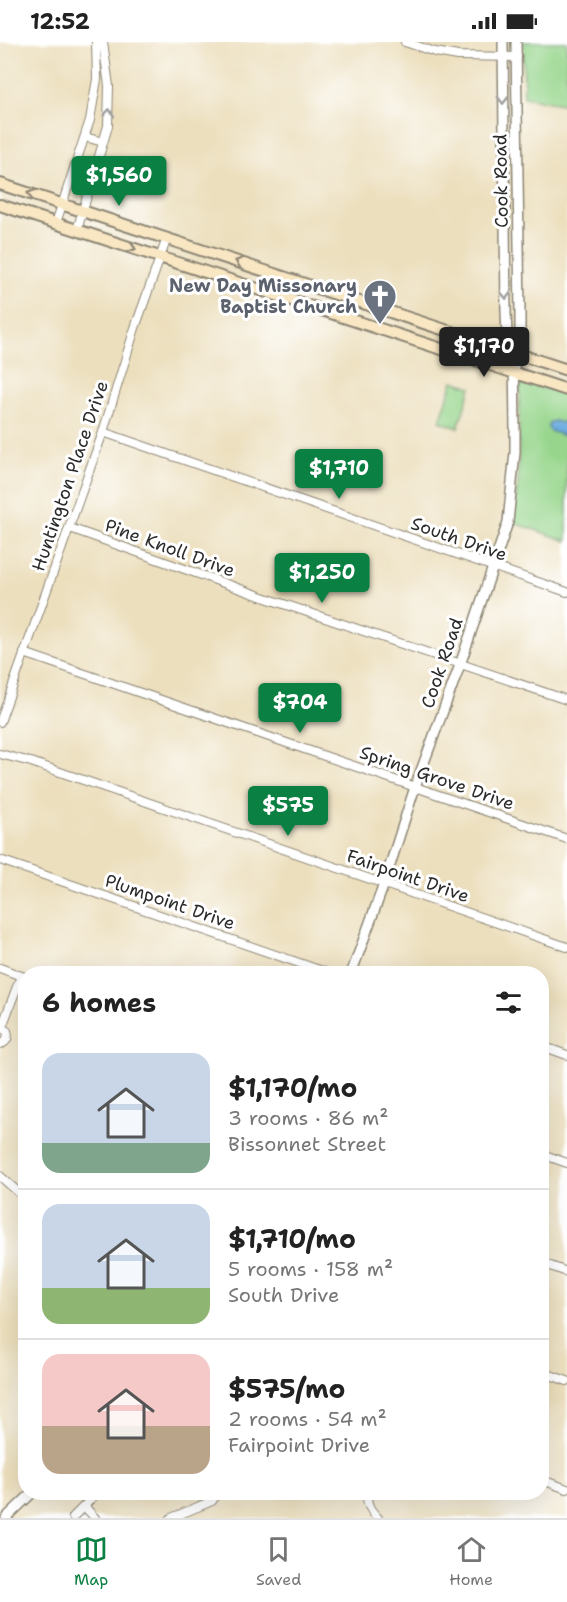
<!DOCTYPE html>
<meta charset="utf-8">
<style>
:root{--surface:#fff;--page:#f6f6f6;--text:#222;--muted:#767676;--line:#e0e0e0;--accent:#0b8043}
body{margin:0;font-family:"Shantell Sans",sans-serif;background:var(--page);color:var(--text);height:100vh;display:flex;flex-direction:column;font-size:22px;white-space:nowrap}
*{box-sizing:border-box;margin:0}
p{font-size:20px;color:var(--muted)}
.icon{flex:none;width:33px;height:33px;fill:none;stroke:currentColor;stroke-width:2;stroke-linecap:round;stroke-linejoin:round}
.map{position:relative;flex:1;overflow:hidden}
.panel{position:absolute;left:18px;top:924px;width:531px;height:534px;display:flex;flex-direction:column;background:var(--surface);border-radius:24px;box-shadow:0 6px 24px #0002}
.panel>*{flex:none}
.price{position:absolute;translate:-50% -51px;padding:0 14px;border-radius:6px;background:var(--accent);color:#fff;font-size:20px;line-height:39px;filter:drop-shadow(0 2px 3px #0008)}
.price::after{content:'';position:absolute;left:50%;top:36px;width:18px;height:14px;margin-left:-9px;background:inherit;clip-path:polygon(0 0,100% 0,50% 100%)}
.price.on{background:#222;color:#fff}
ul{padding:0;list-style:none}
li{display:flex;align-items:center;gap:18px;height:150px;padding:0 24px}
li+li{border-top:2px solid var(--line)}
li span{display:grid;place-items:center;flex:none;width:168px;height:120px;border-radius:18px;color:#555}
li>.icon{margin-inline-start:auto}
span .icon{width:72px;height:72px;fill:#fffc;stroke-width:1}
li b{font-size:26px}
h2{display:flex;justify-content:space-between;align-items:center;height:72px;padding:0 24px;font-size:26px}
.status{display:flex;justify-content:space-between;align-items:center;height:42px;padding:0 30px;background:var(--surface);direction:ltr}
.status svg{height:16px;fill:currentColor}
.tabs{display:flex;justify-content:space-around;align-items:center;height:84px;border-top:2px solid var(--line);background:var(--surface);font-size:16px;color:var(--muted)}
.tabs a{display:grid;justify-items:center;gap:3px}
.tabs .on{color:var(--accent)}
.map>svg:first-child{display:block}
.green{fill:#96d58b;stroke:#60805b;stroke-width:1.5}
.water{fill:#6dade0;stroke:#4c6c86;stroke-width:1.5}
.lines{fill:none;stroke-linecap:round;stroke-linejoin:round}
.minor-casing{stroke:#8c8574;stroke-width:10}
.tertiary-casing{stroke:#8c8574;stroke-width:12}
.secondary-casing{stroke:#8c8574;stroke-width:14}
.minor{stroke:#fff;stroke-width:8}
.tertiary{stroke:#fff;stroke-width:9}
.secondary{stroke:#f9e7c3;stroke-width:10}
.oneway{stroke:#a0a0a0}
.oneway2{stroke:#928977}
.labels{text-anchor:middle;dominant-baseline:central;stroke-width:6;stroke-linejoin:round;paint-order:stroke}
.street-label{font-size:18px;fill:#2b2b2b;stroke:#fff}
.worship-label{font-size:18px;font-weight:bold;fill:#5b616d;stroke:#fff;text-anchor:end}
</style>
<div class="status"><b>12:52</b><svg viewBox="0 0 49 12"><path d="M0 12V9h3v3zM5 12V6h3v6zM10 12V3h3v9zM15 12V0h3v12zM26 1h20v11H26zM47 4h2v5h-2z"/></svg></div>
<div class="map">
<svg width="567" height="1476" viewBox="0 0 567 1476">
<rect width="100%" height="100%" fill="#fff"/>
<filter id="ink" filterUnits="userSpaceOnUse"><feTurbulence type="fractalNoise" baseFrequency=".0167" numOctaves="2"/><feDisplacementMap in="SourceGraphic" scale="12" xChannelSelector="R" yChannelSelector="G"/><feConvolveMatrix kernelMatrix="1 2 1 2 8 2 1 2 1" color-interpolation-filters="sRGB"/></filter>
<filter id="wash" filterUnits="userSpaceOnUse"><feTurbulence type="fractalNoise" baseFrequency=".008" numOctaves="4" result="noise"/><feDisplacementMap in="SourceGraphic" scale="24" xChannelSelector="R" yChannelSelector="G"/><feGaussianBlur stdDeviation="1.35" result="paint"/><feColorMatrix in="noise" values="0 0 0 0 0 0 0 0 0 0 0 0 0 0 0 0 0 1.4 0 .05"/><feComposite in="paint" operator="in"/></filter>
<g filter="url(#wash)">
<rect width="100%" height="100%" fill="#ecdfbd"/>
<g class="green">
<polygon points="523,0 567,0 567,63 524,55"/>
<polygon points="520,338 567,351 567,499 512,480 518,442"/>
<polygon points="453,339 471,345 458,386 440,379"/>
</g>
<polygon class="water" points="567,371 567,395 550,389 548,385 549,381 554,379 563,381"/>
</g>
<g filter="url(#ink)">
<g class="lines">
<defs>
<g id="minor">
<polyline points="405,0 435,10 458,14 517,15"/>
<polyline points="85,95 103,100"/>
<polyline points="56,181 90,78 97,37 96,0"/>
<polyline points="77,188 108,84 109,44 103,0"/>
<polyline points="103,390 567,550"/>
<polyline points="70,486 260,554 567,658"/>
<polyline points="24,611 567,797"/>
<polyline points="0,680 103,390 135,286 167,196"/>
<polyline points="0,712 31,720 567,905"/>
<polyline points="0,818 331,932"/>
<polyline points="0,926 24,935"/>
<path d="M0,985L7,989C9,995 7,1001 0,1002"/>
<polyline points="2,985 21,934"/>
<polyline points="542,1004 567,1013"/>
<polyline points="542,1112 567,1121"/>
<polyline points="0,1134 26,1157"/>
<polyline points="542,1221 567,1230"/>
<polyline points="542,1330 567,1339"/>
<polyline points="542,1438 567,1447"/>
<path d="M367,1450C366,1462 370,1468 378,1476"/>
<polyline points="84,1464 95,1476"/>
<polyline points="73,1475 98,1450"/>
<polyline points="171,1476 212,1459 218,1450"/>
</g>
<g id="tertiary">
<polyline points="514,311 520,300 520,272 516,0"/>
<polyline points="351,932 384,842 415,745 460,623 508,480 515,410 515,390 514,311 507,293 506,270 503,0"/>
<polyline points="6,1476 33,1450"/>
</g>
<g id="secondary">
<polyline points="0,142 567,328"/>
<polyline points="0,163 567,348"/>
</g>
</defs>
<use href="#minor" class="minor-casing"/>
<use href="#tertiary" class="tertiary-casing"/>
<use href="#secondary" class="secondary-casing"/>
<use href="#minor" class="minor"/>
<use href="#tertiary" class="tertiary"/>
<use href="#secondary" class="secondary"/>
</g>
<defs><path id="oneway-chevron" d="M-2-3.5L2.5 0L-2 3.5" fill="none" stroke-width="1.6" stroke-linecap="round" stroke-linejoin="round" transform="scale(1.5)"/></defs>
<g class="oneway">
<use href="#oneway-chevron" transform="translate(503 58) rotate(90)"/>
<use href="#oneway-chevron" transform="translate(109 71) rotate(-86)"/>
<use href="#oneway-chevron" transform="translate(506 253) rotate(89)"/>
</g>
<g class="oneway2">
<use href="#oneway-chevron" transform="translate(31 152) rotate(-162)"/>
<use href="#oneway-chevron" transform="translate(132 206) rotate(19)"/>
<use href="#oneway-chevron" transform="translate(239 220) rotate(-162)"/>
</g>
</g>
<defs>
<symbol id="church-pin" viewBox="-11 -11 22 30"><path d="M0 17L-7.5 6A9.5 9.5 0 1 1 7.5 6Z" fill="#6b7280" stroke="#fff"/><path d="M-1.2-6h2.4v3.5h3.3v2.4h-3.3V6h-2.4V-.1h-3.3v-2.4h3.3Z" fill="#fff"/></symbol>
</defs>
<g fill-rule="evenodd">
<use href="#church-pin" x="361" y="235" width="38" height="52"/>
</g>
<g class="labels">
<g class="street-label">
<text transform="translate(501 139) rotate(-91)">Cook Road</text>
<text transform="translate(70 434) rotate(-71)">Huntington Place Drive</text>
<text transform="translate(459 497) rotate(19)">South Drive</text>
<text transform="translate(170 506) rotate(20)">Pine Knoll Drive</text>
<text transform="translate(442 621) rotate(-71)">Cook Road</text>
<text transform="translate(437 736) rotate(19)">Spring Grove Drive</text>
<text transform="translate(408 834) rotate(19)">Fairpoint Drive</text>
<text transform="translate(170 860) rotate(19)">Plumpoint Drive</text>
</g>
<g class="worship-label">
<text x="357" y="244">New Day Missonary<tspan x="357" dy="21">Baptist Church</tspan></text>
</g>
</g>
</svg>
<b class="price" style="left:119px;top:165px">$1,560</b>
<b class="price on" style="left:484px;top:336px">$1,170</b>
<b class="price" style="left:339px;top:458px">$1,710</b>
<b class="price" style="left:322px;top:562px">$1,250</b>
<b class="price" style="left:300px;top:692px">$704</b>
<b class="price" style="left:288px;top:795px">$575</b>
<section class="panel">
<h2>6 homes<svg class="icon" aria-label="filters" viewBox="0 0 24 24"><path d="M4 7h16M4 17h16"/><circle cx="9" cy="7" r="2"/><circle cx="15" cy="17" r="2"/></svg></h2>
<ul>
<li><span style="background:linear-gradient(#c9d6e8 75%,#7fa58c 0)"><svg class="icon" aria-label="home" viewBox="0 0 24 24"><path d="M3 11l9-7 9 7M6 9v11h12V9"/></svg></span><div><b>$1,170/mo</b><p>3 rooms · 86 m²</p><p>Bissonnet Street</p></div></li>
<li><span style="background:linear-gradient(#c9d6e8 70%,#8fb573 0)"><svg class="icon" aria-label="home" viewBox="0 0 24 24"><path d="M3 11l9-7 9 7M6 9v11h12V9"/></svg></span><div><b>$1,710/mo</b><p>5 rooms · 158 m²</p><p>South Drive</p></div></li>
<li><span style="background:linear-gradient(#f6c9c9 60%,#b9a48a 0)"><svg class="icon" aria-label="home" viewBox="0 0 24 24"><path d="M3 11l9-7 9 7M6 9v11h12V9"/></svg></span><div><b>$575/mo</b><p>2 rooms · 54 m²</p><p>Fairpoint Drive</p></div></li>
</ul>
</section>
</div>
<nav class="tabs">
<a class="on"><svg class="icon" aria-label="map" viewBox="0 0 24 24"><path d="M3 6l6-2 6 2 6-2v14l-6 2-6-2-6 2zM9 4v14M15 6v14"/></svg>Map</a>
<a><svg class="icon" aria-label="saved" viewBox="0 0 24 24"><path d="M7 4h10v16l-5-4-5 4z"/></svg>Saved</a>
<a><svg class="icon" aria-label="home" viewBox="0 0 24 24"><path d="M3 11l9-7 9 7M6 9v11h12V9"/></svg>Home</a>
</nav>
